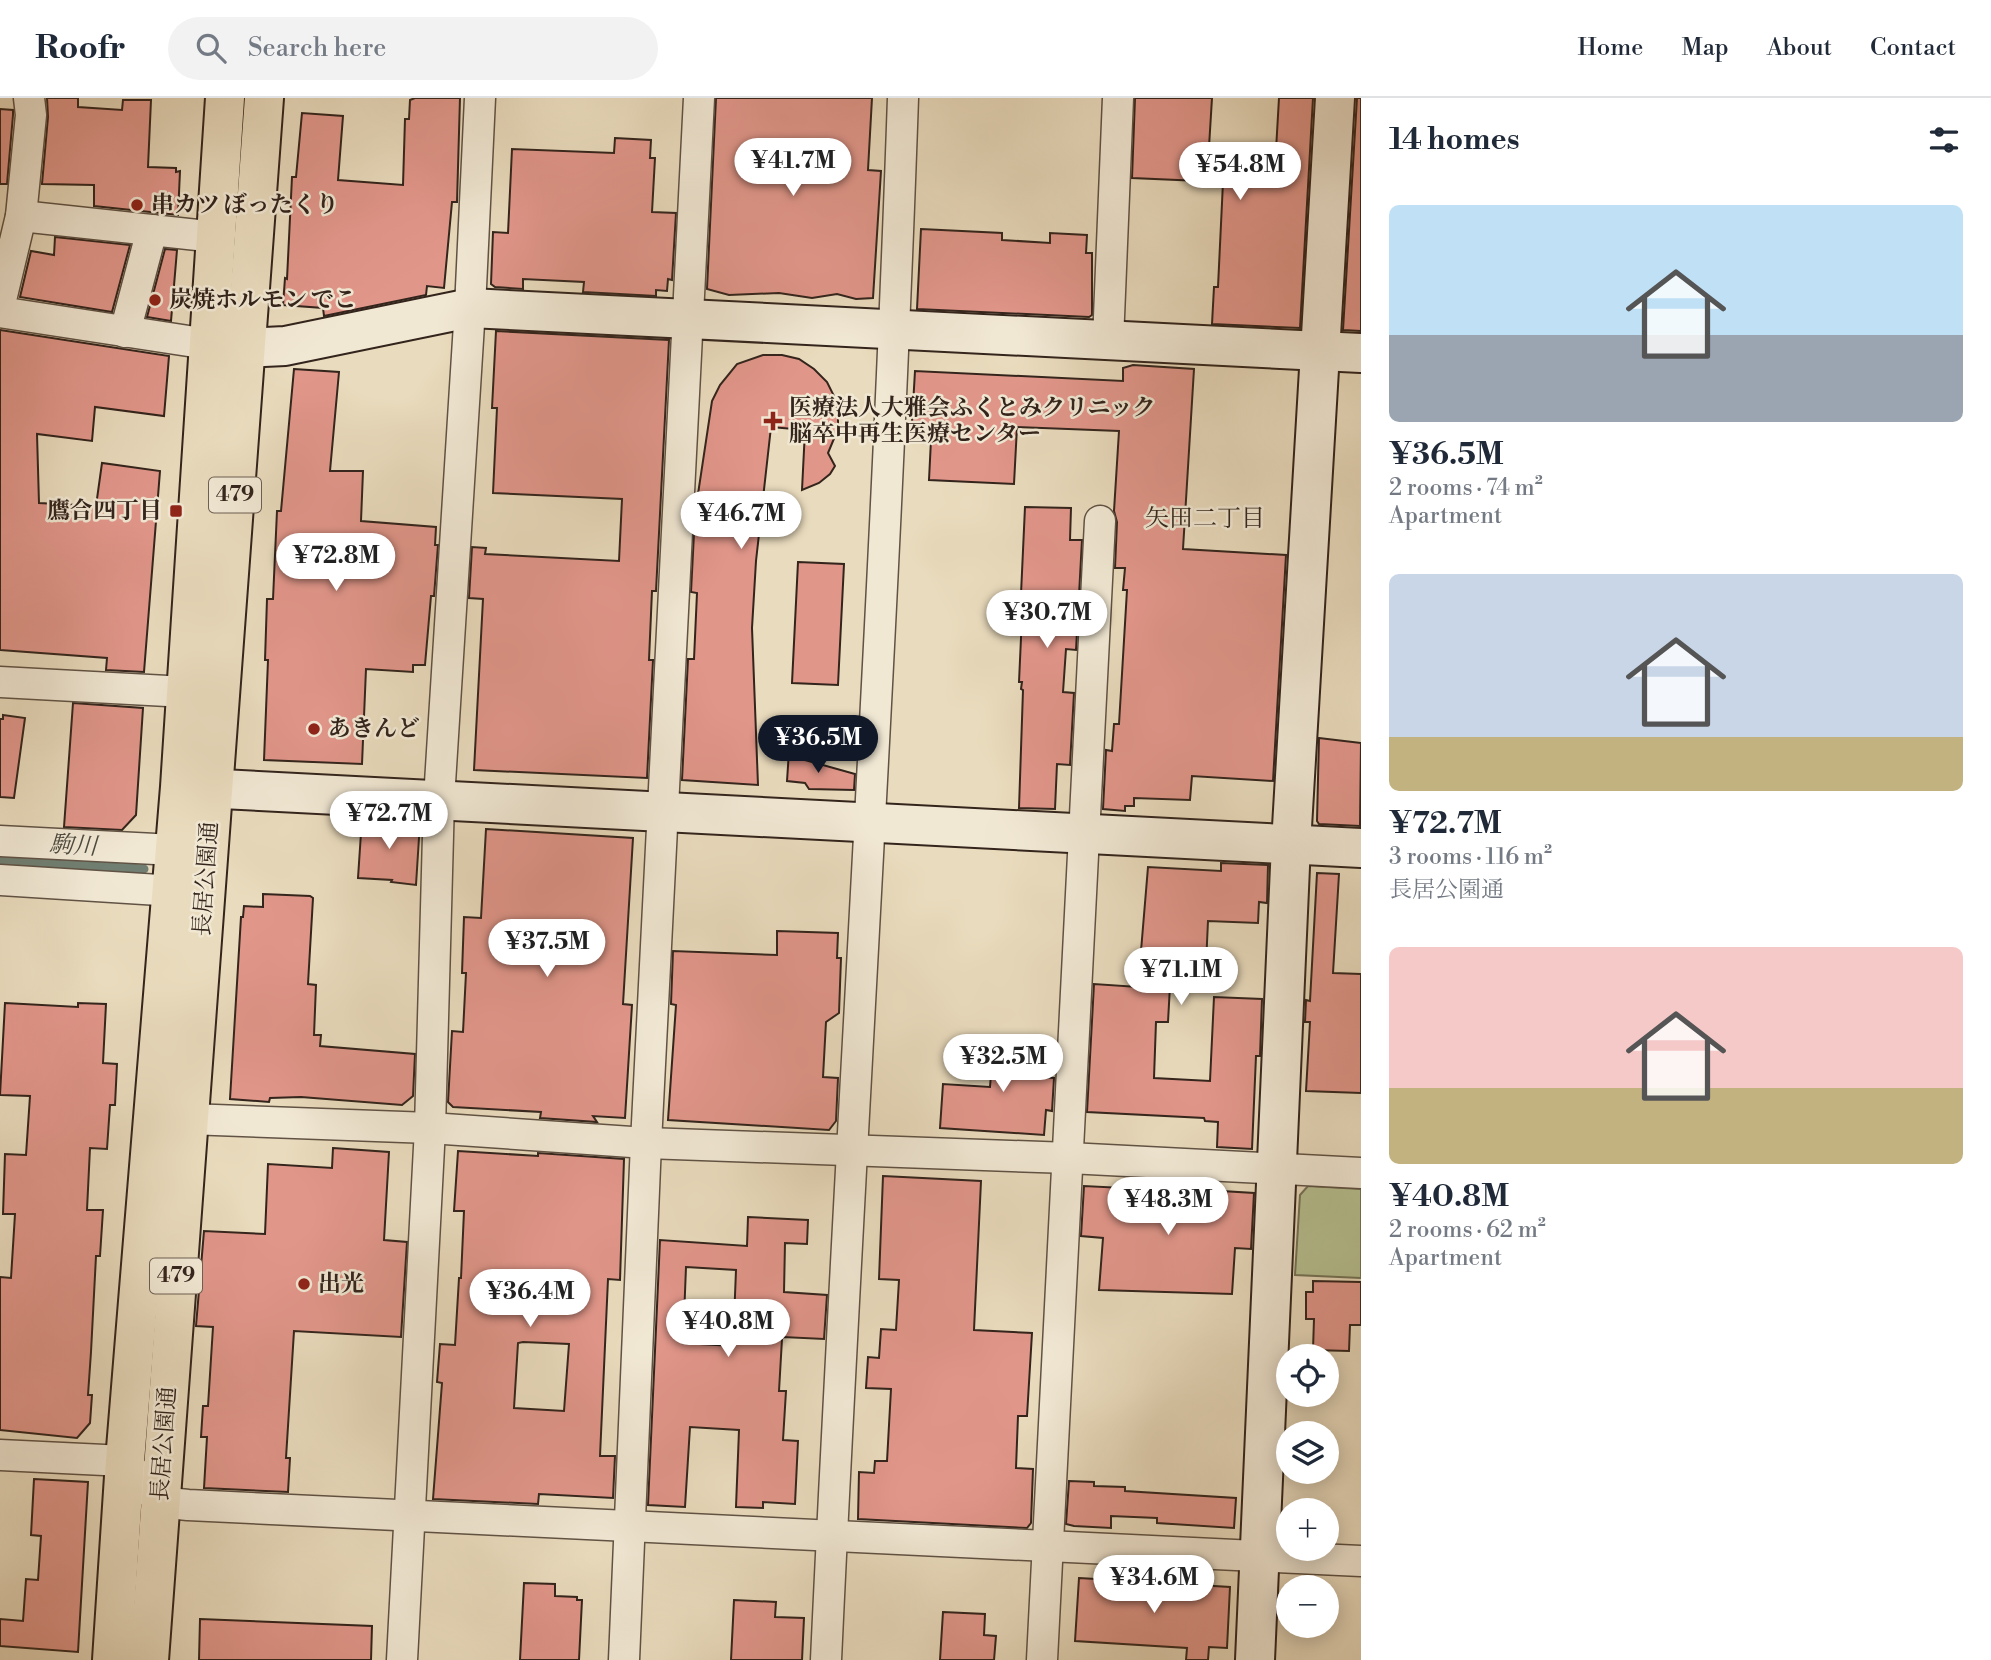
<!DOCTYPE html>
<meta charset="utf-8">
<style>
:root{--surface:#fff;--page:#f2f2f3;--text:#1f2937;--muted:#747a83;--line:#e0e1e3;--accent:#111827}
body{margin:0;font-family:"Libre Bodoni","Noto Serif JP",serif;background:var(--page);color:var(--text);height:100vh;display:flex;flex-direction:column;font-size:26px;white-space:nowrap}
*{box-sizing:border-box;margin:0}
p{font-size:23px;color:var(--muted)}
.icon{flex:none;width:38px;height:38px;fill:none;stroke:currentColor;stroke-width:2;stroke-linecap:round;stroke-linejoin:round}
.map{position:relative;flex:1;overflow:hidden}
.panel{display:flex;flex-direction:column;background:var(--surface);width:630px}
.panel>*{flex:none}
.fabs{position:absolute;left:1276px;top:1246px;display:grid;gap:14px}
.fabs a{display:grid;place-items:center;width:63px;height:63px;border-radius:50%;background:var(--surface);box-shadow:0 4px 18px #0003;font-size:35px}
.price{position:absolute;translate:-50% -60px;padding:0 16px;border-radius:24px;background:#fff;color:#222;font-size:23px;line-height:46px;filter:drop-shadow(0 2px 4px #0008)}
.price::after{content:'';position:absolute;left:50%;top:42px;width:21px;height:16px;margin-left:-10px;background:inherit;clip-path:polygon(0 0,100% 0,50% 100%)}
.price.selected{background:var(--accent);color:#fff}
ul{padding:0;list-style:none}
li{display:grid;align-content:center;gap:14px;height:371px;padding:0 28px}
li span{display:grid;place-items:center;height:217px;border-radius:10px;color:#555}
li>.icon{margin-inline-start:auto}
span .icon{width:126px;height:126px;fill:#fffc;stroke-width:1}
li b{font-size:30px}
h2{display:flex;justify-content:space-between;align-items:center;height:84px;padding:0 28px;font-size:30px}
header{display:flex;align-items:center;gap:42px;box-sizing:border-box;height:98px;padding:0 35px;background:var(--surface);border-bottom:2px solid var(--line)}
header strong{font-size:33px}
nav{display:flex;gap:38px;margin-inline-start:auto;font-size:24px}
.search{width:490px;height:63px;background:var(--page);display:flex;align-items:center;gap:18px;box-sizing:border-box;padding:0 24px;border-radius:38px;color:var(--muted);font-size:26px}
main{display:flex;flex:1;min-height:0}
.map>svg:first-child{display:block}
.green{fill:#b6c091;stroke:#747256;stroke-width:2}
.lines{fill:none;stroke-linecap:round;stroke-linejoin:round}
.stream{stroke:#707f72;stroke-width:9}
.building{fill:#e1968a;stroke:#33241c;stroke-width:2;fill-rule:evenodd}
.street-casing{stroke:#605244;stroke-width:33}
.secondary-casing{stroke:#33241c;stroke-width:42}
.highway-casing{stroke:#33241c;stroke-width:42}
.street{stroke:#f1e8d4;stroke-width:30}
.secondary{stroke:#f1e8d4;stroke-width:38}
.highway{stroke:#e9dbbd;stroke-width:38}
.poi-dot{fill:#8f2418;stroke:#f1e8d4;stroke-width:2.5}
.labels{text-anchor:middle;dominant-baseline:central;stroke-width:5;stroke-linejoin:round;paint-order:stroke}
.shield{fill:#f1e8d4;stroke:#6c5f53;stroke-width:2}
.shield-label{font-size:21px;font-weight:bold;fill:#33241c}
.poi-label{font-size:23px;font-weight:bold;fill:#33241c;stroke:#f1e8d4;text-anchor:start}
.street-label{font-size:23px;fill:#33241c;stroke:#f1e8d4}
.neighbourhood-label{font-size:24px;fill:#33241c;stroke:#f1e8d4}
.water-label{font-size:24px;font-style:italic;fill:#4c4a40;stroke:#f1e8d4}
</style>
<header>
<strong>Roofr</strong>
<div class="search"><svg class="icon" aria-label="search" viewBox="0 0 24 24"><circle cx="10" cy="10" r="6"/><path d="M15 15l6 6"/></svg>Search here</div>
<nav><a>Home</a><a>Map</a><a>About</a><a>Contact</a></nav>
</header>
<main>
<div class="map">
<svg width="1361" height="1562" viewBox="0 0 1361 1562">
<rect width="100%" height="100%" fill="#e9dbbd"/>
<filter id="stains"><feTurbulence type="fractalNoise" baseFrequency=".00286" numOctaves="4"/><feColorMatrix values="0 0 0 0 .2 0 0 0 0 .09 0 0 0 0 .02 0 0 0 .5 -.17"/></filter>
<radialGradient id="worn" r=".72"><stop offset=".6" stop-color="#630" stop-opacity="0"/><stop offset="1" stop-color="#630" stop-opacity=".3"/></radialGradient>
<polygon class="green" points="1308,1088 1361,1091 1361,1180 1295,1177 1300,1097"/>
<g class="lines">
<polyline class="stream" points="0,763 144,771"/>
</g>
<g class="building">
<polygon points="47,0 78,0 78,9 122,12 123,2 151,2 148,69 176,70 176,74 180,73 178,117 94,108 94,87 42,86 48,19"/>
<polygon points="415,0 460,0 457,104 452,104 444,190 427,188 426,197 324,218 323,210 283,207 285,180 287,181 292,79 296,79 302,15 343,18 338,82 403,87 405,21 409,21 410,2"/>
<polygon points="716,0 872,0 868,72 881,73 873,200 856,201 837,196 812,200 779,195 729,197 707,191"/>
<polygon points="1135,0 1212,0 1209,49 1276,52 1279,0 1313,0 1300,230 1212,226 1214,189 1218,189 1223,84 1132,80"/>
<polygon points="1357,0 1361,0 1361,233 1343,232"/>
<polygon points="0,11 13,12 13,17 7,86 0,86"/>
<polygon points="615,40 651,42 650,60 655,60 652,114 676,115 672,182 668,181 667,193 656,192 656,198 583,194 584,184 523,181 523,191 495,189 491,186 493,134 508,135 512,51 614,55"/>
<polygon points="921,131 1002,135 1002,142 1050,145 1050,135 1087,137 1086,155 1092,155 1092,217 1089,219 917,211"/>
<polygon points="55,139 130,147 112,214 20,199 31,153 54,157"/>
<polygon points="165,151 177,152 171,223 147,219"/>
<polygon points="0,232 169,258 164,318 95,309 92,343 37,336 39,405 96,408 102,365 160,373 144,574 106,572 107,560 0,552"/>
<polygon points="496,233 669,242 656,493 652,493 649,562 653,562 647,680 474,672 483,501 469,500 472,449 486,450 485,456 619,463 622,401 493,395 497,310 492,310"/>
<polygon points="763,257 782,257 799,261 814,271 827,284 834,298 838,314 838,331 828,355 835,368 830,376 819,385 802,392 805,332 771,329 756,463 752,530 758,687 682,682 688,561 694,561 697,495 691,494 695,416 712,303 720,287 737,266"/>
<polygon points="1133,267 1194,271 1183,451 1286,457 1273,683 1192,678 1190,702 1134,700 1134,708 1125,708 1125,713 1103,711 1106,652 1112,653 1114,626 1119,626 1127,492 1123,492 1125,470 1115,470 1117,424 1114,413 1119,333 1017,329 1014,386 929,382 931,342 911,341 915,273 1123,283 1123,270"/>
<polygon points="294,271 339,274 330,373 363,373 361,423 436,429 435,447 438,447 434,498 431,498 425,567 413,567 413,574 366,571 362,666 264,662 268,562 265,562 267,501 273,501 277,413 281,413"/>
<polygon points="1025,409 1071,410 1070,442 1082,442 1076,552 1066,551 1063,594 1074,595 1070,667 1057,666 1055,711 1019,710 1023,592 1021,591 1022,584 1019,584 1023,496 1021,496"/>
<polygon points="798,464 844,466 838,587 792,585"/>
<polygon points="73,605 143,610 136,717 122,732 64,729"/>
<polygon points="3,617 25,620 14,700 0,699 0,621 3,621"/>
<polygon points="1319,640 1361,645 1360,728 1319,726 1317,723"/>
<polygon points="789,653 805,662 855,676 854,692 809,691 805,685 787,683"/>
<polygon points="362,720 420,724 416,787 391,784 392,782 358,780"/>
<polygon points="486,731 633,740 623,906 632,907 625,1020 593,1018 597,1024 540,1020 541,1014 453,1009 448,1004 452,933 463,934 466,875 462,875 464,819 481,820"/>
<polygon points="1221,765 1268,767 1267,805 1259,804 1258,825 1208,823 1205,888 1170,888 1168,924 1156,924 1154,980 1210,983 1214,899 1262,901 1260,958 1256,958 1252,1051 1217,1049 1218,1024 1205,1023 1204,1020 1087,1014 1094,886 1138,889 1148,769 1221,773"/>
<polygon points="1317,775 1339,776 1333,875 1361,876 1361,995 1306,993 1310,924 1305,924 1306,902 1310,903"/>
<polygon points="263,796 310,798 313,800 308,886 316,887 314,937 321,937 320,948 415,956 413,998 402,1007 301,999 270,1000 269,1004 230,1001 241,819 243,819 244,808 263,809"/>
<polygon points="777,833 838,835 837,860 841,860 839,915 826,924 823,979 838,980 836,1023 829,1032 668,1022 676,907 671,906 673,853 777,857"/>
<polygon points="5,905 78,909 78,905 106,906 103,965 117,966 115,1007 110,1007 107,1051 90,1050 87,1112 103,1112 100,1158 96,1158 91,1254 88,1297 92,1297 90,1325 77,1340 0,1332 0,1179 11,1180 15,1116 3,1116 5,1056 26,1057 30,998 0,997"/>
<polygon points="994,939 1042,942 1039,979 1054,980 1052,1013 1046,1012 1044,1037 940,1030 943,986 990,989"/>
<polygon points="333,1050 389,1054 384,1142 407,1144 401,1239 294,1233 286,1360 290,1360 288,1394 204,1390 207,1339 201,1339 203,1308 208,1308 213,1229 196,1228 204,1133 265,1136 268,1066 332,1070"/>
<path d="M458,1053L538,1058V1055L624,1061L620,1182L608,1181L600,1358H615L613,1400L539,1396L538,1406L433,1401L442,1285L437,1284L440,1246L455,1247L459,1180H461L464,1113H454ZM523,1244L569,1246L564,1313L514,1310L518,1245Z"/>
<polygon points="883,1078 981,1083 974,1232 1032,1235 1027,1318 1018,1318 1016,1370 1033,1371 1031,1425 1027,1430 858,1421 859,1374 874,1375 875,1363 887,1363 891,1291 866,1290 868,1259 879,1260 881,1231 896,1232 899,1182 879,1181"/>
<polygon points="1123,1087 1254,1095 1251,1151 1235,1150 1232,1196 1099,1192 1103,1140 1081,1138 1084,1088 1123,1090"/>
<path d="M748,1119L808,1122L807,1146L785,1145L784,1194L827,1197L824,1241L783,1239L782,1241L779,1293H786L783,1342L798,1343L795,1406L763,1404V1410L736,1409L739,1332L690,1329L685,1409L648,1407L660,1142L747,1148ZM686,1169L736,1172L733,1248L683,1245Z"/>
<polygon points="1313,1183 1361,1184 1361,1227 1350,1227 1349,1253 1313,1252 1314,1221 1306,1221 1306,1194 1313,1194"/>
<polygon points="34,1381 88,1384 78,1554 0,1548 0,1521 23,1523 26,1481 38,1482 41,1438 31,1437"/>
<polygon points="1069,1383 1094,1384 1094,1388 1125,1389 1125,1393 1236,1400 1234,1430 1157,1425 1157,1420 1111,1418 1111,1430 1074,1428 1066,1426"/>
<polygon points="1079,1480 1230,1489 1227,1550 1209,1549 1208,1562 1186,1562 1187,1550 1075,1543"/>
<polygon points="524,1485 555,1486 555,1498 577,1499 577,1502 582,1502 579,1562 520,1562"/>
<polygon points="734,1502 776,1504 775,1519 804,1520 802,1562 731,1562"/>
<polygon points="943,1514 985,1516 984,1537 996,1538 994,1562 940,1562"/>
<polygon points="200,1521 372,1528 371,1562 199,1562"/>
</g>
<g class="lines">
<defs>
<g id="street">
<polyline points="21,118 216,139"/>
<polyline points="0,206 21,118 31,17 29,0"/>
<polyline points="0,214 208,246"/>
<polyline points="125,234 152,132"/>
<polyline points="1108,243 1118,0"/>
<polyline points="0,584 186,594"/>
<polyline points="0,743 194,753"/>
<polyline points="0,782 191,794"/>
<polyline points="188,1021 430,1030 646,1045 1069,1060 1361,1075"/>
<polyline points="0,1357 125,1363 159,1404 188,1407 1361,1463"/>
<polyline points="402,1562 430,1030 439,701 470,210 480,0"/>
<polyline points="624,1562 646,1045 699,0"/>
<path d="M826,1562C850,1041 885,521 903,0"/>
<polyline points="1042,1562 1100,423"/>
</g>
<g id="secondary">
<polyline points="213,247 246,250 285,248 470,210 1361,255"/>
<polyline points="182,689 1361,750"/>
<polyline points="1255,1562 1291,746 1335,0"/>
</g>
<g id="highway">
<polyline points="112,1562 125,1363 180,689 225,0"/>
<polyline points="149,1562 264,0"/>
</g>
</defs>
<use href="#street" class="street-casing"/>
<use href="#secondary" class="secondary-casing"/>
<use href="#highway" class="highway-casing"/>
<use href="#street" class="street"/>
<use href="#secondary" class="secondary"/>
<use href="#highway" class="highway"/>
</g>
<g class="poi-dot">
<circle cx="137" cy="107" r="7"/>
<circle cx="155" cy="202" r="7"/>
<path d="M769.5 312.5h7v7h7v7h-7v7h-7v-7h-7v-7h7z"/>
<rect x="169" y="406" width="14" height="14" rx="3.5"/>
<circle cx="314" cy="631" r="7"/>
<circle cx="304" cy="1186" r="7"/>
</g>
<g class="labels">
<g class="shield">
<rect x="209" y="379.5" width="52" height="35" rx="5"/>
<rect x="150" y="1160.5" width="52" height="35" rx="5"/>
</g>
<g class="shield-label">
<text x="235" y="397">479</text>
<text x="176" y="1178">479</text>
</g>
<g class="poi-label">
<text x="151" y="107">串カツ ぼったくり</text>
<text x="169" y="202">炭焼ホルモン でこ</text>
<text x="789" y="310">医療法人大雅会ふくとみクリニック<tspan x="789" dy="26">脳卒中再生医療センター</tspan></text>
<text x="162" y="413" text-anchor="end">鷹合四丁目</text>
<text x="328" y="631">あきんど</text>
<text x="318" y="1186">出光</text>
</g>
<g class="street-label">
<text transform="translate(206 781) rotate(-86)">長居公園通</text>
<text transform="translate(164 1346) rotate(-86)">長居公園通</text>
</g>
<g class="neighbourhood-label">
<text x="1205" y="421">矢田二丁目</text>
</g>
<g class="water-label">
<text transform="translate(73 748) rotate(3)">駒川</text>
</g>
</g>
<rect width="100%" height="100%" filter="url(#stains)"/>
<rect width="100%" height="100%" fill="url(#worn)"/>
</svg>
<div class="fabs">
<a><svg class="icon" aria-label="locate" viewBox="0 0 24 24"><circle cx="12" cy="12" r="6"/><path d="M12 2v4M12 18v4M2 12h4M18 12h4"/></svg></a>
<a><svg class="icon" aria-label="layers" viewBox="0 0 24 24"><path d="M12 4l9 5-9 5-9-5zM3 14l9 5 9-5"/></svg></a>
<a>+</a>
<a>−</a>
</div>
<b class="price" style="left:793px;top:100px">¥41.7M</b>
<b class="price" style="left:1240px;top:104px">¥54.8M</b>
<b class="price" style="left:741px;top:453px">¥46.7M</b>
<b class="price" style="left:336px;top:495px">¥72.8M</b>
<b class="price" style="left:1047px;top:552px">¥30.7M</b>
<b class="price selected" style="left:818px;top:677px">¥36.5M</b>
<b class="price" style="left:389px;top:753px">¥72.7M</b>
<b class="price" style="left:547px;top:881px">¥37.5M</b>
<b class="price" style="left:1181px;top:909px">¥71.1M</b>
<b class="price" style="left:1003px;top:996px">¥32.5M</b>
<b class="price" style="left:1168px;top:1139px">¥48.3M</b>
<b class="price" style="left:530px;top:1231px">¥36.4M</b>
<b class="price" style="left:728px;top:1261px">¥40.8M</b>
<b class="price" style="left:1154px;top:1517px">¥34.6M</b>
</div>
<section class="panel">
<h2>14 homes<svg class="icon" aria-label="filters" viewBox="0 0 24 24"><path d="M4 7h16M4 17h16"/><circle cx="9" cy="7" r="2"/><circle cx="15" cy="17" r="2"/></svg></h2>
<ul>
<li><span style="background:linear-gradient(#bfe0f5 60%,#9aa5b1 0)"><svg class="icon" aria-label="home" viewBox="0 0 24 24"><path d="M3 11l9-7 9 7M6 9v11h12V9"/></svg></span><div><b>¥36.5M</b><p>2 rooms · 74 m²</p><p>Apartment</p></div></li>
<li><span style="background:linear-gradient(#c9d6e8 75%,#c2b280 0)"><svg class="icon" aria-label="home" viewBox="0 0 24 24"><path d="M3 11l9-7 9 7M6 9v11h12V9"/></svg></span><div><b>¥72.7M</b><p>3 rooms · 116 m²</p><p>長居公園通</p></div></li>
<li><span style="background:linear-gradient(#f6c9c9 65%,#c2b280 0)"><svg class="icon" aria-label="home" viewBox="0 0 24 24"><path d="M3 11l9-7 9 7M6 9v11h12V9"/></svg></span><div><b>¥40.8M</b><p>2 rooms · 62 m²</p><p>Apartment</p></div></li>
</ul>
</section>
</main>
